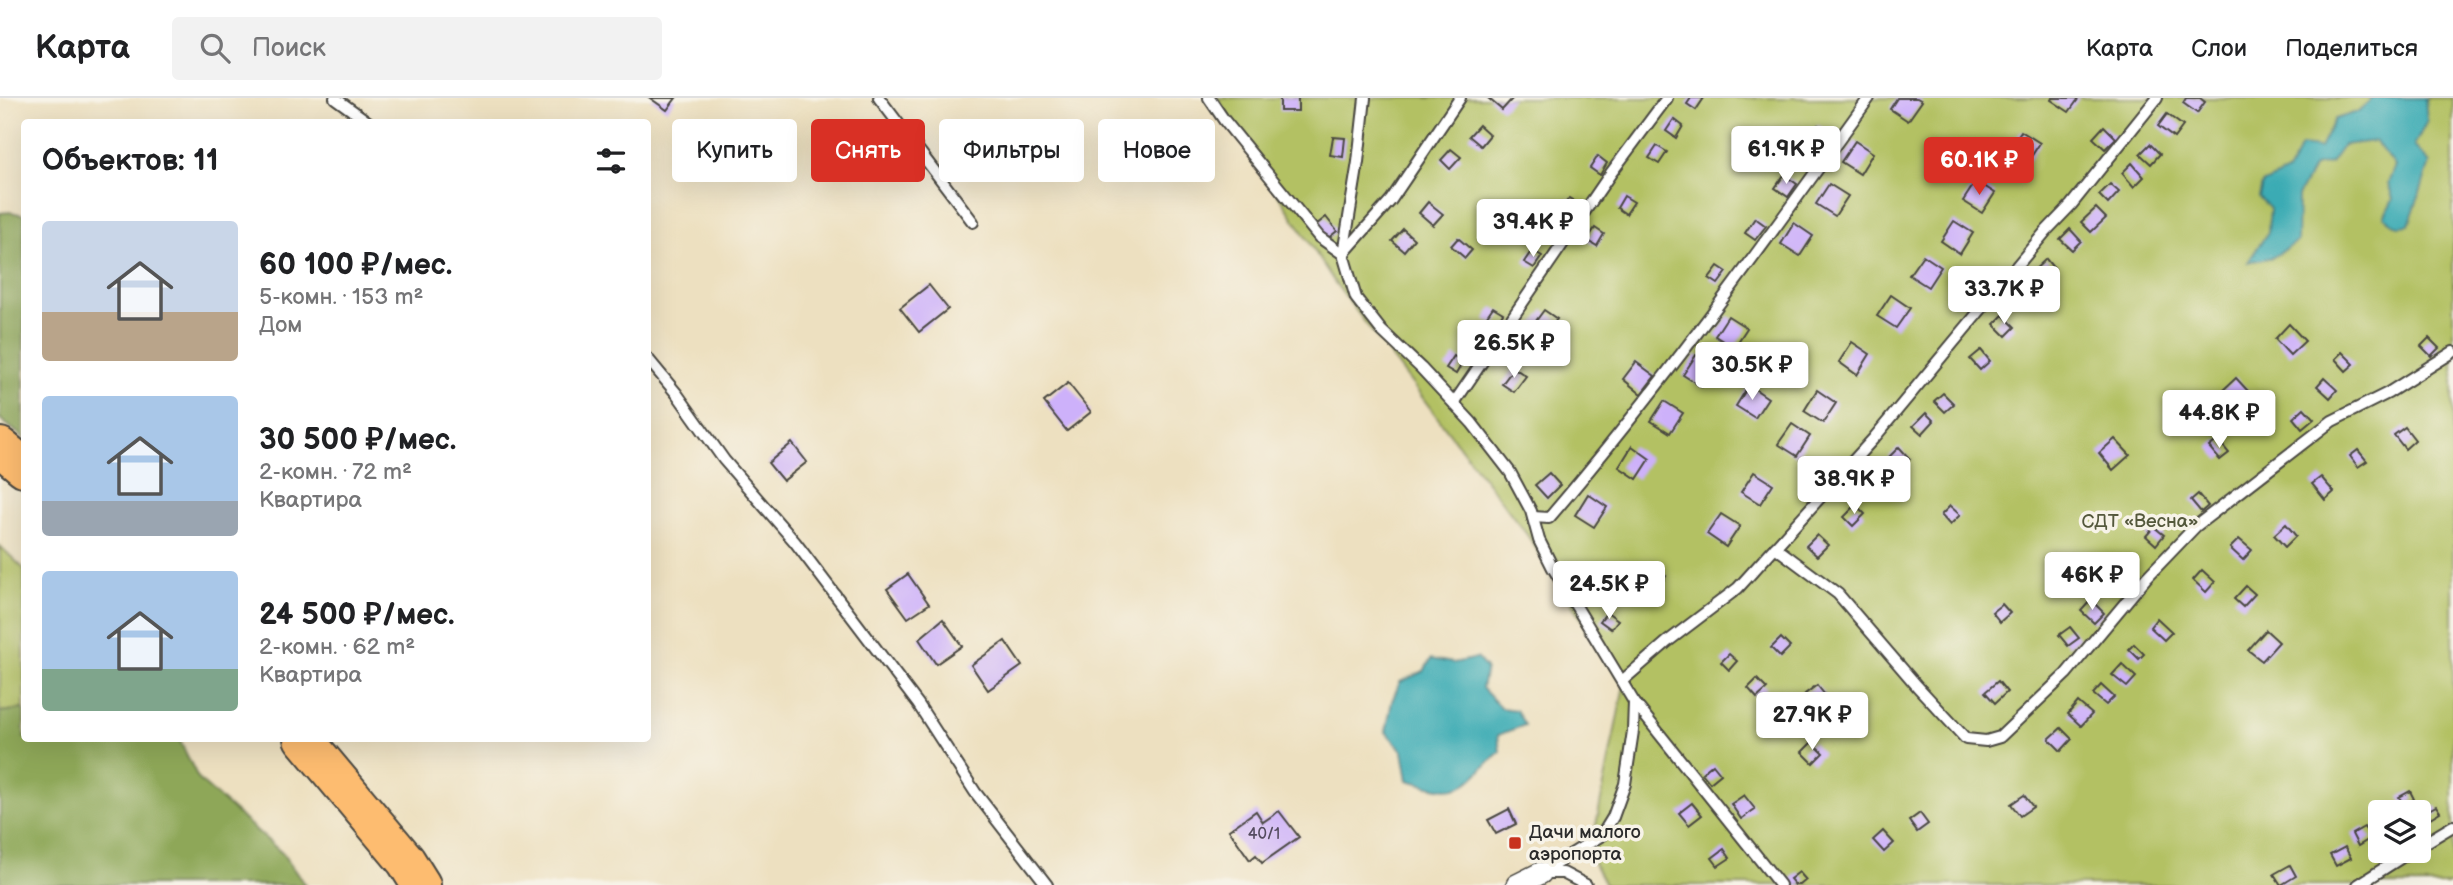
<!DOCTYPE html>
<html lang="ru">
<meta charset="utf-8">
<style>
:root{--surface:#fff;--page:#f2f2f2;--text:#202124;--muted:#757577;--line:#e0e0e0;--accent:#d93025}
body{margin:0;font-family:"Balsamiq Sans",sans-serif;background:var(--page);color:var(--text);height:100vh;display:flex;flex-direction:column;font-size:26px;white-space:nowrap}
*{box-sizing:border-box;margin:0}
p{font-size:23px;color:var(--muted)}
.icon{flex:none;width:38px;height:38px;fill:none;stroke:currentColor;stroke-width:2;stroke-linecap:round;stroke-linejoin:round}
.map{position:relative;flex:1;overflow:hidden}
.sheet{position:absolute;left:21px;top:21px;width:630px;height:623px;display:flex;flex-direction:column;background:var(--surface);border-radius:7px;box-shadow:0 7px 28px #0002}
.sheet>*{flex:none}
.guide{position:absolute;left:672px;top:21px;width:665px;height:63px;display:flex;gap:14px}
.tools{position:absolute;left:2368px;top:702px;display:grid;gap:14px}
.tools a{display:grid;place-items:center;width:63px;height:63px;border-radius:7px;background:var(--surface);box-shadow:0 7px 28px #0002;font-size:35px}
.price{position:absolute;translate:-50% -60px;padding:0 16px;border-radius:7px;background:#fff;color:#222;font-size:23px;line-height:46px;filter:drop-shadow(0 2px 4px #0008)}
.price::after{content:'';position:absolute;left:50%;top:42px;width:21px;height:16px;margin-left:-10px;background:inherit;clip-path:polygon(0 0,100% 0,50% 100%)}
.price.selected{background:var(--accent);color:#fff}
ul{padding:0;list-style:none}
li{display:flex;align-items:center;gap:21px;height:175px;padding:0 21px}
li span{display:grid;place-items:center;flex:none;width:196px;height:140px;border-radius:7px;color:#555}
li>.icon{margin-inline-start:auto}
span .icon{width:84px;height:84px;fill:#fffc;stroke-width:1}
li b{font-size:30px}
h2{display:flex;justify-content:space-between;align-items:center;height:84px;padding:0 21px;font-size:30px}
.pill{padding:0 24px;border-radius:7px;background:var(--surface);box-shadow:0 7px 28px #0002;font-size:24px;line-height:63px}
.pill.selected{background:var(--accent);color:#fff}
header{display:flex;align-items:center;gap:42px;box-sizing:border-box;height:98px;padding:0 35px;background:var(--surface);border-bottom:2px solid var(--line)}
header strong{font-size:33px}
nav{display:flex;gap:38px;margin-inline-start:auto;font-size:24px}
.search{width:490px;height:63px;background:var(--page);display:flex;align-items:center;gap:18px;box-sizing:border-box;padding:0 24px;border-radius:7px;color:var(--muted);font-size:26px}
.map>svg:first-child{display:block}
.green{fill:#b3c163;stroke:#6f7647;stroke-width:2;fill-rule:evenodd}
.forest{fill:#8ea759;stroke:#5c6942;stroke-width:2}
.water{fill:#3aabb4;stroke:#326b70;stroke-width:2}
.building{fill:#cdb1fa}
.lines{fill:none;stroke-linecap:round;stroke-linejoin:round}
.lane-casing{stroke:#484641;stroke-width:14}
.street-casing{stroke:#484641;stroke-width:24}
.highway-casing{stroke:#484641;stroke-width:42}
.lane{stroke:#fff;stroke-width:10}
.street{stroke:#fff;stroke-width:21}
.highway{stroke:#fdbc70;stroke-width:38}
.poi-dot{fill:#c8321e;stroke:#f7f3e8;stroke-width:2.5}
.labels{text-anchor:middle;dominant-baseline:central;stroke-width:7;stroke-linejoin:round;paint-order:stroke}
.number-label{font-size:16px;fill:#544c5f}
.park-label{font-size:19px;fill:#54583c;stroke:#f7f3e8}
.poi-label{font-size:19px;fill:#2b2b2b;stroke:#f7f3e8;text-anchor:start}
</style>
<header>
<strong>Карта</strong>
<div class="search"><svg class="icon" aria-label="search" viewBox="0 0 24 24"><circle cx="10" cy="10" r="6"/><path d="M15 15l6 6"/></svg>Поиск</div>
<nav><a>Карта</a><a>Слои</a><a>Поделиться</a></nav>
</header>
<div class="map">
<svg width="2453" height="787" viewBox="0 0 2453 787">
<rect width="100%" height="100%" fill="#f7f3e8"/>
<filter id="ink" filterUnits="userSpaceOnUse"><feTurbulence type="fractalNoise" baseFrequency=".0143" numOctaves="2"/><feDisplacementMap in="SourceGraphic" scale="14" xChannelSelector="R" yChannelSelector="G"/><feConvolveMatrix kernelMatrix="1 2 1 2 8 2 1 2 1" color-interpolation-filters="sRGB"/></filter>
<filter id="wash" filterUnits="userSpaceOnUse"><feTurbulence type="fractalNoise" baseFrequency=".00686" numOctaves="4" result="noise"/><feDisplacementMap in="SourceGraphic" scale="28" xChannelSelector="R" yChannelSelector="G"/><feGaussianBlur stdDeviation="1.57" result="paint"/><feColorMatrix in="noise" values="0 0 0 0 0 0 0 0 0 0 0 0 0 0 0 0 0 1.4 0 .05"/><feComposite in="paint" operator="in"/></filter>
<g filter="url(#wash)">
<rect width="100%" height="100%" fill="#ede0c0"/>
<g class="green">
<path d="M1217,0H2453V787H1605L1590,757L1624,587L1528,438L1335,185ZM2380,714H2418V752H2380Z"/>
<polygon points="0,448 24,471 24,611 0,614"/>
</g>
<g class="forest">
<polygon points="11,114 24,117 24,340 0,321 0,115"/>
<polygon points="24,611 24,640 179,641 199,682 282,755 305,787 0,787 0,614"/>
</g>
<g class="water">
<polygon points="2373,0 2425,0 2427,23 2414,48 2430,65 2409,127 2398,128 2384,119 2393,101 2388,85 2395,68 2375,43 2343,47 2330,65 2314,68 2298,98 2297,144 2273,159 2248,164 2268,134 2270,111 2259,99 2262,86 2287,74 2301,48 2320,50 2335,21 2357,14"/>
<path d="M1477,560L1486,570L1482,590L1501,610L1516,612L1525,627L1498,637L1500,654C1488,663 1479,676 1467,685C1450,697 1426,687 1408,682L1403,653L1386,634L1392,603L1400,584L1424,573L1431,561L1453,565Z"/>
</g>
<g id="blocks">
<g class="building">
<polygon points="650,0 676,0 667,12"/>
<rect x="1280" y="0" width="18" height="13"/>
<polygon points="1488,0 1513,0 1502,12"/>
<polygon points="1691,0 1704,0 1696,12 1687,6"/>
<polygon points="1897,0 1917,0 1922,3 1908,23 1890,11"/>
<polygon points="2052,0 2079,0 2069,14 2051,2"/>
<polygon points="2186,0 2200,0 2205,4 2197,15 2183,5"/>
<polygon points="2167,16 2183,28 2174,40 2158,28"/>
<polygon points="1674,21 1683,28 1676,40 1666,33"/>
<polygon points="1479,27 1490,37 1481,48 1469,38"/>
<polygon points="1818,27 1834,38 1826,49 1810,37"/>
<polygon points="2104,28 2116,40 2105,51 2093,40"/>
<polygon points="2021,33 2040,45 2027,65 2008,53"/>
<polygon points="1333,39 1345,40 1343,59 1330,57"/>
<polygon points="1855,43 1873,55 1860,76 1841,64"/>
<polygon points="2150,46 2160,56 2151,66 2140,56"/>
<polygon points="1657,48 1667,54 1659,66 1649,60"/>
<polygon points="1451,51 1461,59 1450,71 1441,62"/>
<polygon points="1598,58 1607,65 1600,77 1590,70"/>
<polygon points="2132,65 2144,79 2134,89 2122,75"/>
<polygon points="1784,77 1797,86 1788,99 1775,90"/>
<polygon points="1976,83 1995,95 1982,115 1963,103"/>
<polygon points="1829,86 1848,98 1835,118 1816,106"/>
<polygon points="2110,86 2119,94 2108,106 2099,97"/>
<polygon points="1624,98 1634,104 1626,116 1617,110"/>
<polygon points="1569,100 1579,106 1571,118 1561,112"/>
<polygon points="1428,104 1443,116 1433,127 1419,115"/>
<polygon points="2096,110 2106,120 2091,134 2081,124"/>
<polygon points="1326,119 1337,133 1327,141 1316,127"/>
<polygon points="1755,120 1766,128 1755,142 1745,135"/>
<polygon points="1954,123 1973,135 1960,156 1941,143"/>
<polygon points="1794,125 1813,138 1800,158 1781,146"/>
<polygon points="1595,130 1604,136 1597,148 1587,142"/>
<polygon points="1403,131 1414,141 1404,153 1392,143"/>
<polygon points="2070,131 2081,143 2072,152 2060,141"/>
<polygon points="1458,140 1472,152 1465,160 1451,148"/>
<polygon points="1532,152 1542,158 1534,170 1524,164"/>
<polygon points="1923,157 1941,169 1928,189 1909,177"/>
<polygon points="2046,161 2055,172 2040,185 2031,175"/>
<polygon points="1718,168 1727,174 1718,186 1709,180"/>
<polygon points="929,187 948,211 919,234 900,210"/>
<polygon points="1891,197 1910,210 1896,230 1877,218"/>
<polygon points="1493,209 1503,215 1495,227 1485,221"/>
<polygon points="1544,212 1557,221 1543,240 1530,231"/>
<polygon points="2003,217 2015,229 2006,238 1994,226"/>
<polygon points="1728,218 1747,230 1734,250 1715,238"/>
<polygon points="2289,226 2305,243 2290,257 2275,241"/>
<polygon points="2429,240 2439,250 2431,258 2421,248"/>
<polygon points="1852,244 1870,256 1857,277 1839,264"/>
<polygon points="1787,251 1806,263 1792,283 1773,271"/>
<polygon points="1981,252 1990,263 1980,272 1970,261"/>
<polygon points="2342,254 2354,266 2346,273 2335,261"/>
<polygon points="1696,257 1715,269 1702,289 1683,277"/>
<polygon points="1454,258 1463,264 1456,276 1446,270"/>
<polygon points="1636,264 1655,278 1641,296 1623,281"/>
<polygon points="1514,270 1526,278 1514,294 1502,286"/>
<polygon points="2236,280 2260,306 2246,319 2222,293"/>
<polygon points="2324,280 2337,292 2330,300 2317,288"/>
<polygon points="1068,285 1091,314 1067,333 1044,304"/>
<polygon points="1749,287 1768,300 1755,320 1736,308"/>
<polygon points="1817,292 1836,305 1823,325 1804,313"/>
<polygon points="1943,295 1954,306 1945,314 1934,303"/>
<polygon points="1664,303 1683,315 1670,335 1651,323"/>
<polygon points="2304,310 2314,321 2302,331 2293,320"/>
<polygon points="1926,315 1934,323 1922,336 1913,328"/>
<polygon points="1792,326 1810,338 1797,358 1778,346"/>
<polygon points="2405,329 2415,342 2405,351 2394,337"/>
<polygon points="2115,341 2130,357 2113,372 2099,355"/>
<polygon points="2218,342 2229,355 2220,362 2209,349"/>
<polygon points="792,345 807,364 783,383 768,365"/>
<polygon points="1632,348 1650,361 1637,381 1619,369"/>
<polygon points="1899,349 1910,361 1900,371 1889,359"/>
<polygon points="2358,352 2367,363 2358,369 2350,358"/>
<polygon points="1884,371 1891,379 1879,389 1872,381"/>
<polygon points="1754,374 1773,386 1760,406 1741,394"/>
<polygon points="1549,375 1560,387 1547,400 1535,387"/>
<polygon points="2321,379 2334,394 2325,402 2312,386"/>
<polygon points="1588,396 1607,409 1594,429 1575,417"/>
<polygon points="2198,396 2208,408 2201,414 2191,402"/>
<polygon points="1856,407 1865,416 1853,428 1844,419"/>
<polygon points="1950,408 1960,417 1950,427 1941,417"/>
<polygon points="1721,416 1740,428 1726,449 1707,436"/>
<polygon points="2286,426 2296,438 2285,449 2274,437"/>
<polygon points="2154,429 2164,437 2156,447 2146,438"/>
<polygon points="1817,437 1828,447 1817,458 1806,448"/>
<polygon points="2239,441 2252,452 2243,462 2230,450"/>
<polygon points="1647,466 1666,478 1653,499 1634,486"/>
<polygon points="2202,472 2215,484 2206,494 2193,482"/>
<polygon points="908,476 929,506 908,520 887,491"/>
<polygon points="2246,488 2255,496 2243,509 2234,501"/>
<polygon points="2091,502 2104,515 2094,525 2081,513"/>
<polygon points="2002,506 2010,515 2000,524 1992,514"/>
<polygon points="1607,514 1618,522 1611,531 1600,523"/>
<polygon points="2157,520 2172,534 2164,542 2150,529"/>
<polygon points="943,521 962,548 936,566 919,541"/>
<polygon points="2070,529 2079,540 2068,548 2059,537"/>
<polygon points="2266,532 2279,544 2262,563 2248,552"/>
<polygon points="1781,540 1790,549 1780,559 1771,550"/>
<polygon points="1005,543 1022,568 988,592 971,567"/>
<polygon points="2134,546 2144,556 2139,561 2129,551"/>
<polygon points="1729,556 1737,563 1729,572 1721,564"/>
<polygon points="2122,566 2136,579 2127,589 2112,577"/>
<polygon points="1757,581 1767,591 1757,600 1748,590"/>
<polygon points="1998,583 2007,594 1995,605 1985,594"/>
<polygon points="1817,587 1825,597 1813,606 1805,596"/>
<polygon points="2101,587 2114,599 2106,607 2093,596"/>
<polygon points="2078,604 2092,616 2081,628 2068,616"/>
<polygon points="2061,630 2072,641 2061,653 2049,641"/>
<polygon points="1812,644 1823,655 1813,665 1802,654"/>
<polygon points="1713,666 1721,676 1710,685 1702,675"/>
<polygon points="2410,693 2414,701 2404,707 2399,699"/>
<polygon points="1744,697 1755,711 1741,721 1731,706"/>
<polygon points="2024,697 2033,709 2020,718 2011,706"/>
<polygon points="1692,705 1702,717 1689,727 1679,715"/>
<polygon points="2436,708 2440,714 2430,720 2427,713"/>
<polygon points="1509,711 1516,726 1496,736 1488,722"/>
<polygon points="1256,713 1263,724 1279,713 1299,739 1262,765 1256,757 1250,762 1229,732"/>
<polygon points="1920,715 1928,726 1917,734 1909,723"/>
<polygon points="2364,729 2371,740 2358,748 2352,736"/>
<polygon points="1883,733 1894,745 1884,754 1873,742"/>
<polygon points="2345,749 2351,760 2336,768 2330,757"/>
<polygon points="1724,751 1730,760 1718,768 1712,760"/>
<polygon points="2290,767 2296,778 2281,787 2274,776"/>
<polygon points="1799,774 1806,782 1800,787 1795,787 1790,781"/>
</g>
</g>
</g>
<g filter="url(#ink)">
<use href="#blocks" fill-opacity="0" stroke="#484641" stroke-width="2"/>
<g class="lines">
<defs>
<g id="lane">
<polyline points="335,0 368,24"/>
<polyline points="879,0 973,124"/>
<polyline points="1209,0 1224,22 1319,139 1343,156"/>
<polyline points="1365,0 1358,64 1343,156 1356,200 1381,232 1421,270 1472,325 1510,374 1531,413 1539,442 1553,470 1634,604 1633,633 1625,686 1613,719 1602,737 1541,775"/>
<polyline points="1343,156 1391,102 1460,0"/>
<polyline points="648,261 677,296 724,362 795,444 918,606 975,694 1047,787"/>
<polyline points="1454,305 1611,75 1667,0"/>
<path d="M1533,419L1549,420C1663,287 1766,143 1869,0"/>
<polyline points="1775,449 1838,496 1917,588 1966,641 1986,643 2000,639 2066,576 2146,480 2196,428 2332,323 2388,295 2453,254"/>
<polyline points="1622,583 1667,544 1738,490 1874,340 2046,133 2071,107 2157,0"/>
<polyline points="1634,604 1780,787"/>
<polyline points="2418,749 2453,728"/>
<polyline points="1541,775 1563,775 1586,787"/>
<polyline points="2358,787 2413,752"/>
</g>
<polyline id="street" points="1517,787 1541,775"/>
<g id="highway">
<polyline points="0,349 24,369"/>
<polyline points="303,640 406,763 421,787"/>
</g>
</defs>
<use href="#lane" class="lane-casing"/>
<use href="#street" class="street-casing"/>
<use href="#highway" class="highway-casing"/>
<use href="#lane" class="lane"/>
<use href="#street" class="street"/>
<use href="#highway" class="highway"/>
</g>
</g>
<rect class="poi-dot" x="1508" y="738" width="14" height="14" rx="3.5"/>
<g class="labels">
<g class="number-label">
<text x="1264" y="736">40/1</text>
</g>
<g class="park-label">
<text x="2140" y="423">СДТ «Весна»</text>
</g>
<g class="poi-label">
<text x="1529" y="734">Дачи малого<tspan x="1529" dy="22">аэропорта</tspan></text>
</g>
</g>
</svg>
<div class="tools">
<a><svg class="icon" aria-label="layers" viewBox="0 0 24 24"><path d="M12 4l9 5-9 5-9-5zM3 14l9 5 9-5"/></svg></a>
</div>
<b class="price" style="left:1786px;top:88px">61.9K ₽</b>
<b class="price selected" style="left:1979px;top:99px">60.1K ₽</b>
<b class="price" style="left:1533px;top:161px">39.4K ₽</b>
<b class="price" style="left:2004px;top:228px">33.7K ₽</b>
<b class="price" style="left:1514px;top:282px">26.5K ₽</b>
<b class="price" style="left:1752px;top:304px">30.5K ₽</b>
<b class="price" style="left:2219px;top:352px">44.8K ₽</b>
<b class="price" style="left:1854px;top:418px">38.9K ₽</b>
<b class="price" style="left:2092px;top:514px">46K ₽</b>
<b class="price" style="left:1609px;top:523px">24.5K ₽</b>
<b class="price" style="left:1812px;top:654px">27.9K ₽</b>
<div class="guide">
<a class="pill">Купить</a>
<a class="pill selected">Снять</a>
<a class="pill">Фильтры</a>
<a class="pill">Новое</a>
</div>
<section class="sheet">
<h2>Объектов: 11<svg class="icon" aria-label="filters" viewBox="0 0 24 24"><path d="M4 7h16M4 17h16"/><circle cx="9" cy="7" r="2"/><circle cx="15" cy="17" r="2"/></svg></h2>
<ul>
<li><span style="background:linear-gradient(#c9d6e8 65%,#b9a48a 0)"><svg class="icon" aria-label="home" viewBox="0 0 24 24"><path d="M3 11l9-7 9 7M6 9v11h12V9"/></svg></span><div><b>60 100 ₽/мес.</b><p>5-комн. · 153 m²</p><p>Дом</p></div></li>
<li><span style="background:linear-gradient(#a9c7e8 75%,#9aa5b1 0)"><svg class="icon" aria-label="home" viewBox="0 0 24 24"><path d="M3 11l9-7 9 7M6 9v11h12V9"/></svg></span><div><b>30 500 ₽/мес.</b><p>2-комн. · 72 m²</p><p>Квартира</p></div></li>
<li><span style="background:linear-gradient(#a9c7e8 70%,#7fa58c 0)"><svg class="icon" aria-label="home" viewBox="0 0 24 24"><path d="M3 11l9-7 9 7M6 9v11h12V9"/></svg></span><div><b>24 500 ₽/мес.</b><p>2-комн. · 62 m²</p><p>Квартира</p></div></li>
</ul>
</section>
</div>
